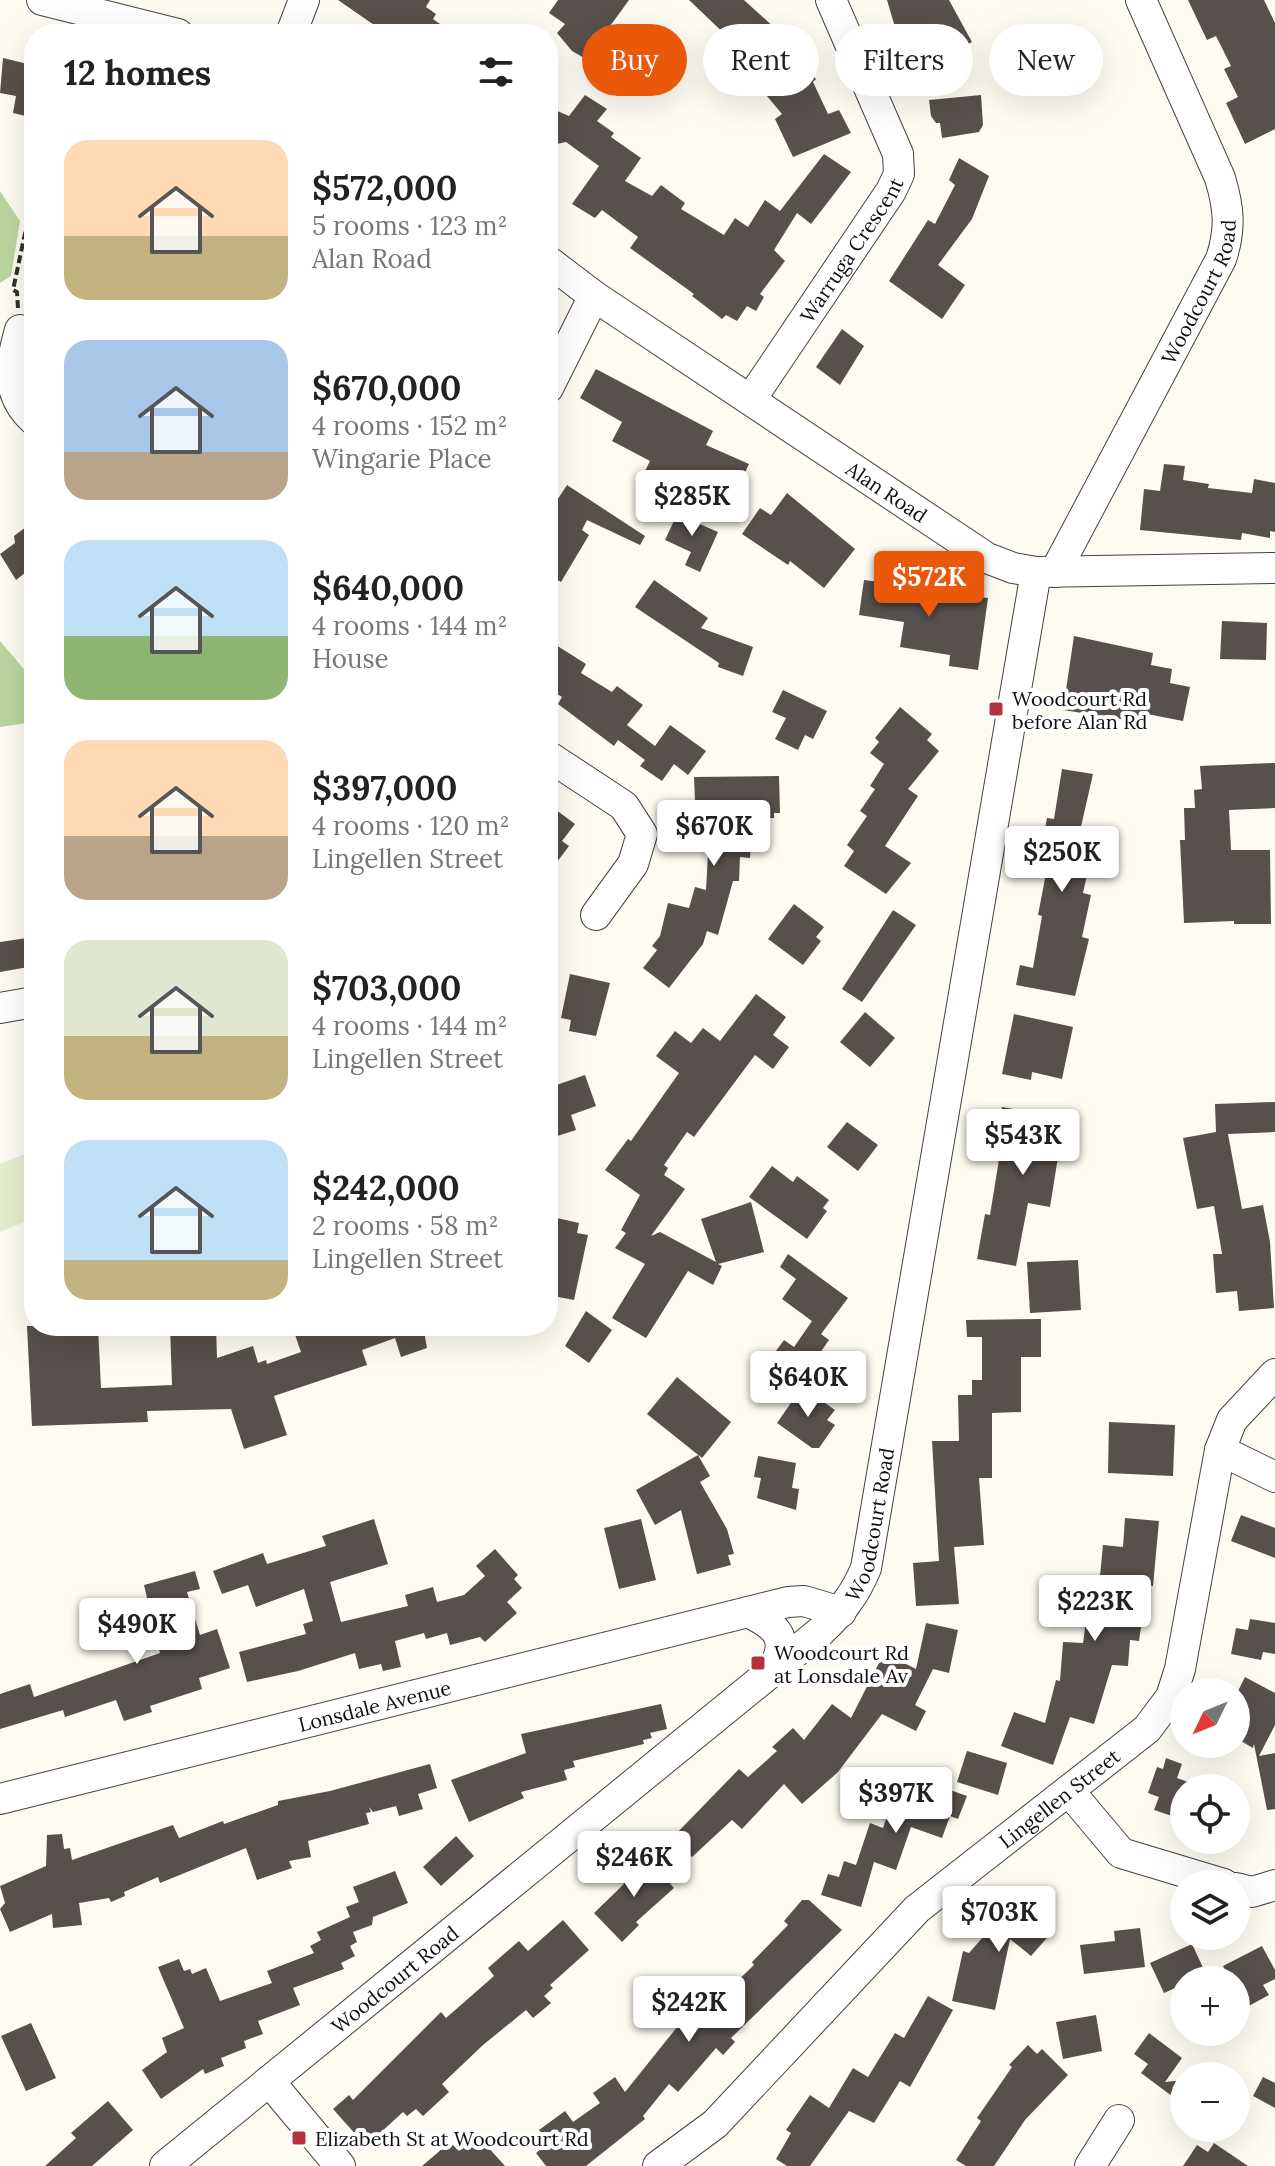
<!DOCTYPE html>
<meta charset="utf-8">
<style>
:root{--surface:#fff;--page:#f2f2f2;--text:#222;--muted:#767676;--accent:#ea580c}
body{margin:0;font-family:Lora,serif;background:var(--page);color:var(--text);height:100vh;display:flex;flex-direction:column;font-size:30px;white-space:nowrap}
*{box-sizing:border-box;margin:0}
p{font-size:26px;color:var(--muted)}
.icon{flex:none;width:44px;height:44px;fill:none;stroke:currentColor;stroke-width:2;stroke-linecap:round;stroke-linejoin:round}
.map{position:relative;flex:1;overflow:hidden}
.side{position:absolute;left:24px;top:24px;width:534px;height:1312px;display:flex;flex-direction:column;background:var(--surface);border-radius:32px;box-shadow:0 8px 32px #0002}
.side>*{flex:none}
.hud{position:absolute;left:582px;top:24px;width:572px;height:72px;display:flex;gap:16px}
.needle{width:52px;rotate:227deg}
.buttons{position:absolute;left:1170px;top:1678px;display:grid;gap:16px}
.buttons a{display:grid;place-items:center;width:80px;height:80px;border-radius:50%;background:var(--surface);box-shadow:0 8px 32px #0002;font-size:40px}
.price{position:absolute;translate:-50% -68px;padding:0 18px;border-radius:8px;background:#fff;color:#222;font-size:26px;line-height:52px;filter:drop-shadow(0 2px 4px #0008)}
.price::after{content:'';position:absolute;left:50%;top:48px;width:24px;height:18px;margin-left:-12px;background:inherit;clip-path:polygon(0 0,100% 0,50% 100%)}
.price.active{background:var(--accent);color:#fff}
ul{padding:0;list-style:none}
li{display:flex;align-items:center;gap:24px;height:200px;padding:0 40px}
li span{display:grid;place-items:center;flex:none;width:224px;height:160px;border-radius:24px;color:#555}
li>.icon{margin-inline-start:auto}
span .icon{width:96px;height:96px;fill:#fffc;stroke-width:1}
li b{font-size:34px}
h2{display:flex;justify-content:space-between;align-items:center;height:96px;padding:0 40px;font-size:34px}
.tag{padding:0 28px;border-radius:36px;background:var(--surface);box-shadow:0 8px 32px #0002;font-size:28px;line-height:72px}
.tag.active{background:var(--accent);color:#fff}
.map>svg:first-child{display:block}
.forest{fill:#bad69e}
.pitch{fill:#e5eece}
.building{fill:#57504c}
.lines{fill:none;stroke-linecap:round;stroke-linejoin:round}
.minor-casing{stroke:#424242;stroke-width:32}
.path{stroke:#313131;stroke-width:4;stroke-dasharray:8 4;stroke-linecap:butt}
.minor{stroke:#fff;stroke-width:30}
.poi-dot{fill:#b5313d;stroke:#fff;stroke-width:3}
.labels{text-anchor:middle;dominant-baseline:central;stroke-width:8;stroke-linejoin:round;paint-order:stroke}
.street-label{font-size:20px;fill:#0f0f0f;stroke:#fff}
.poi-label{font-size:20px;fill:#0f0f0f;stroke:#fff;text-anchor:start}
</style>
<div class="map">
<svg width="1275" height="2166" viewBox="0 0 1275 2166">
<rect width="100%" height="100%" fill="#fefbf2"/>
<g class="forest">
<polygon points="0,191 20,221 11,276 0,283"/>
<polygon points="0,641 34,681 34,722 0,727"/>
</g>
<polygon class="pitch" points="25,1154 34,1176 34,1218 0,1232 0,1164"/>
<g class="building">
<polygon points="338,0 430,0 426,7 436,14 433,19 454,34 372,34 377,27"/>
<polygon points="558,0 629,0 586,59 572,51 557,33 565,24 549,13"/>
<polygon points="689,0 744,0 776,29 766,40 792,66 799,60 816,79 813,82 828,114 839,110 851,133 793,157 775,119 782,114 748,73 741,81 717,56 731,40"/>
<polygon points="887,0 949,0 972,42 966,45 968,50 950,59 952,64 918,79 897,34"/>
<polygon points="1188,0 1264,0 1275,23 1275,129 1245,144 1226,103 1238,97 1224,69 1231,66 1216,36 1207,40"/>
<polygon points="3,58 32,65 34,118 13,113 16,96 0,93"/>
<polygon points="585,95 607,109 597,121 614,133 611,137 641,158 625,181 652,196 661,185 685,203 681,209 724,235 735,218 748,227 765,200 780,211 824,154 851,172 811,224 797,213 774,250 785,261 760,294 764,297 756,311 747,306 737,321 726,315 722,319 692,296 694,294 630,248 638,237 602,210 595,218 572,204 599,166 566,142 548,146 548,107 569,116"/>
<polygon points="981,95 983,125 979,132 942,138 940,123 936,123 931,116 929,100"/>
<polygon points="959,158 989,176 972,219 938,265 965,285 942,319 889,281 928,220 935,224 955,185 949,180"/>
<polygon points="842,329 864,346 840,385 816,367"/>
<polygon points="596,369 713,431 706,445 749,464 734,495 684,473 675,491 643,475 650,461 612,441 622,422 580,398"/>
<polygon points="1164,464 1185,466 1183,480 1209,484 1208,488 1252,493 1254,479 1275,483 1275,532 1270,531 1270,538 1242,533 1241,540 1140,530 1144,489 1160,491"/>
<polygon points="567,485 645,536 640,545 587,520 582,530 589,535 561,582 548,575 548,514"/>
<polygon points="787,493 855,549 824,588 790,561 788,565 742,534 760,508 771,515"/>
<polygon points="680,508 698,516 695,522 718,532 700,572 685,565 691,552 665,540"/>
<polygon points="34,521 34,566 16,580 0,554 15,543 14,536"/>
<polygon points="889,566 908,569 905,593 958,601 959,594 988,598 978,670 949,666 950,655 900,647 904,622 859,615 864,580 887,583"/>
<polygon points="654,580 708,618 701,628 753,647 743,676 718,667 719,663 635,607"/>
<polygon points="1222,621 1267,623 1266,660 1220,659"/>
<polygon points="1074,636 1153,653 1151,665 1172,669 1170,683 1190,687 1183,721 1142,713 1140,722 1063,710"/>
<polygon points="548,640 586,664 581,673 612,692 617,686 643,705 627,725 655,746 670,725 706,751 688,775 674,764 662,781 640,766 645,760 618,740 614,746 558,704 562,697 548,688"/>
<polygon points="783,690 827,711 813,739 805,735 798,750 775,739 786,718 772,712"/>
<polygon points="900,707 932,734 927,740 939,751 908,789 918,796 885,846 911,863 886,894 844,866 854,851 847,845 867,816 860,811 875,789 870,786 884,764 870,753 879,742 875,738"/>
<polygon points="1275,763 1275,808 1229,810 1231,850 1270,850 1271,924 1234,924 1234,921 1184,923 1180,840 1185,840 1184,808 1195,808 1194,790 1202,789 1200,766"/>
<polygon points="1062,769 1093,774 1075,853 1091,857 1083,893 1091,895 1082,937 1089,939 1075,996 1016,985 1020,965 1033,968 1042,916 1038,915 1048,863 1039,861 1047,818 1054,819"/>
<polygon points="779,776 780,813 774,813 774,818 752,818 750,858 740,857 739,881 733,881 718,935 707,931 703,944 669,988 643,968 657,950 652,946 660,936 668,903 689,908 695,887 706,890 709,835 715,835 714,801 695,802 694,777"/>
<polygon points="548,804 575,824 562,841 569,846 548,874"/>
<polygon points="794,904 824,927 816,937 821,941 803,965 768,939"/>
<polygon points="893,910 916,925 862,1002 842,989"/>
<polygon points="34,937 34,966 0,972 0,942"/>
<polygon points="570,974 610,983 596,1036 569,1031 571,1020 561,1018"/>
<polygon points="756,994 786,1017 773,1035 789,1047 773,1069 755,1055 694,1137 687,1132 664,1165 668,1168 664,1175 685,1189 651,1236 660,1232 716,1262 701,1219 751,1202 764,1252 718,1264 722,1266 713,1285 688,1271 646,1338 612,1318 645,1264 615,1248 626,1233 621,1230 640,1195 605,1170 628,1139 631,1141 679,1073 656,1056 675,1031 691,1043 703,1028 720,1041"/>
<polygon points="865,1012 895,1038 870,1067 840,1042"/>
<polygon points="1014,1014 1073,1027 1062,1079 1032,1072 1031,1080 1002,1074"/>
<polygon points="585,1075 596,1106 571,1115 576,1130 548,1139 548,1088"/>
<polygon points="1275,1102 1275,1132 1228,1134 1242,1209 1263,1205 1270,1242 1274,1308 1239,1311 1237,1291 1216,1293 1213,1254 1222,1254 1214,1206 1197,1209 1183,1138 1216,1132 1215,1104"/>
<polygon points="1002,1107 1077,1120 1070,1159 1058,1157 1050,1207 1028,1203 1016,1266 977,1259 985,1214 990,1215 1001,1147 995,1146"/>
<polygon points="847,1122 878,1145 858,1171 827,1147"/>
<polygon points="772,1166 793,1182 797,1176 829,1200 823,1208 827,1211 807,1239 749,1197"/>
<polygon points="548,1216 579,1223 577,1233 588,1235 574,1300 548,1295"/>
<polygon points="788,1254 848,1298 821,1334 829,1340 804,1376 773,1355 784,1340 794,1347 812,1321 782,1299 796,1279 780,1267"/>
<polygon points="1078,1260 1081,1310 1030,1313 1027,1262"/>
<polygon points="586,1311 612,1330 589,1363 565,1346"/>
<polygon points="1041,1319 1041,1357 1021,1357 1021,1412 992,1413 992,1478 979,1478 984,1545 954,1547 959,1604 916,1606 913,1563 939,1561 932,1441 959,1441 958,1395 972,1395 972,1380 982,1380 982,1337 967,1337 966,1320"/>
<polygon points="27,1326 98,1326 101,1388 172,1385 170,1326 216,1326 217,1358 253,1346 258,1363 266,1360 267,1364 301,1352 292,1326 423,1326 427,1348 401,1357 395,1338 362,1350 367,1365 274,1396 287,1435 244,1449 231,1409 147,1411 148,1422 32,1426"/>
<polygon points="677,1377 731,1422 702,1458 647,1414"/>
<polygon points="802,1387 835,1410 827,1420 835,1425 819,1448 812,1448 777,1423"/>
<polygon points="1109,1422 1175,1425 1173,1476 1108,1473"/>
<polygon points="698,1455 710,1476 700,1482 727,1529 734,1554 728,1555 731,1565 697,1574 681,1510 655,1525 636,1490"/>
<polygon points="758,1456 796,1463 792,1488 799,1489 796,1510 757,1498 761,1478 754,1477"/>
<polygon points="1241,1515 1275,1528 1275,1558 1231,1541"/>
<polygon points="1125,1518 1159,1521 1153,1586 1147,1585 1139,1641 1130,1640 1128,1666 1112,1665 1094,1724 1070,1717 1053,1765 1001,1746 1014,1712 1045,1723 1056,1680 1060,1681 1063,1642 1083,1643 1091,1585 1099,1586 1103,1545 1123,1547"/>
<polygon points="374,1519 388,1564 330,1582 341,1622 408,1606 405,1595 433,1587 437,1602 464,1595 485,1576 476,1566 495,1549 518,1575 514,1579 522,1588 507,1602 517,1613 485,1642 480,1637 450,1645 447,1633 426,1639 424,1633 395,1641 401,1667 383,1671 381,1664 359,1669 355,1653 298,1671 247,1682 239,1652 306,1634 303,1624 313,1621 304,1589 256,1607 248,1585 222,1594 213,1571 263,1553 267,1564 326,1546 322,1536"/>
<polygon points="641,1519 656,1580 619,1589 604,1528"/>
<polygon points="195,1571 200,1589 187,1592 200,1635 217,1629 230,1668 199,1678 202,1689 150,1706 152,1712 124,1721 116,1700 65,1717 63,1710 0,1729 0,1694 30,1684 34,1697 160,1653 144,1585"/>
<polygon points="1250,1619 1275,1623 1275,1654 1263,1652 1261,1660 1231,1654 1236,1628 1248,1630"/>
<polygon points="926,1623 958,1630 949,1673 933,1669 915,1705 926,1711 916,1731 882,1714 838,1772 802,1804 784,1784 742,1829 732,1820 692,1857 673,1837 739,1769 748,1777 777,1751 772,1747 793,1728 804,1740 832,1704 851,1718 884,1653 916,1669"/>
<polygon points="1245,1677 1275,1693 1275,1725 1259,1756 1275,1753 1275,1809 1267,1810 1254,1744 1253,1748 1236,1738 1236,1695"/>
<polygon points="661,1704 667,1729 650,1733 652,1738 643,1740 644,1744 573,1761 575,1767 564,1770 567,1780 521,1792 524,1798 469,1822 451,1780 526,1753 521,1734"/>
<polygon points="967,1751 1007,1763 998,1795 957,1782"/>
<polygon points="1166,1758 1182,1764 1177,1778 1188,1782 1175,1817 1154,1810 1159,1797 1148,1793 1157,1767 1163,1769"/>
<polygon points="430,1764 437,1788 418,1794 423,1809 399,1816 396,1806 373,1812 369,1807 371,1812 366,1813 369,1824 308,1841 311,1857 289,1861 292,1868 257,1880 246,1848 160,1883 158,1877 124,1892 125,1896 111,1902 109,1898 79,1903 82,1925 53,1928 52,1914 10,1932 0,1909 5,1903 0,1886 46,1866 47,1835 62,1834 64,1849 70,1848 72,1860 173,1825 179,1838 223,1821 224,1824 278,1805 278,1801 330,1791"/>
<polygon points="902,1773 967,1796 958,1819 950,1816 942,1838 911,1827 896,1870 874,1862 861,1907 821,1895 828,1874 839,1877 844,1861 856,1865 870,1823 883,1828"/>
<polygon points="456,1836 474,1856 441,1886 423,1867"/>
<polygon points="647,1857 674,1888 636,1922 639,1925 622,1942 594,1913 624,1884 620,1880"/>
<polygon points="395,1871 408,1903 373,1917 372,1925 353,1932 357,1942 350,1946 355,1956 341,1963 344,1969 293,1988 300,2005 258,2021 263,2034 244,2041 246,2048 221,2058 224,2066 205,2074 203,2069 161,2099 142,2070 167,2052 162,2038 184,2028 158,1967 179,1959 184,1971 190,1969 192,1974 206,1968 220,2001 272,1983 267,1971 314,1953 310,1946 321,1940 317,1932 350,1917 346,1907 359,1902 353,1887"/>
<polygon points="1019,1896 1053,1925 1053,1931 1031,1956 1010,1939 995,2010 952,2001 963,1951 969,1953"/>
<polygon points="802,1900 809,1900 842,1930 731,2038 735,2042 723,2055 716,2048 678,2092 669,2084 643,2116 645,2119 586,2166 546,2166 536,2153 549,2143 539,2130 565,2111 573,2122 600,2103 593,2093 615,2077 625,2092 694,2006 703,2014 754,1965 752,1962 788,1925 784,1921"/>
<polygon points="563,1920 589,1950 550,1985 553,1988 544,1996 551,2003 533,2018 526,2010 483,2045 442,2084 449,2092 423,2116 416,2109 407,2116 403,2112 366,2146 333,2109 349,2095 353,2100 441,2012 446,2018 494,1976 488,1968 519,1941 528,1951"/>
<polygon points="1140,1928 1145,1967 1084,1974 1080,1945 1115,1941 1114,1931"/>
<polygon points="1192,1944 1206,1974 1184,1980 1184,1984 1164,1993 1150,1963"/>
<polygon points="1262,1946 1275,1970 1275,1979 1263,1985 1269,1995 1245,2008 1236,1991 1236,1980 1230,1980 1223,1966"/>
<polygon points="928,1996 953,2010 910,2087 900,2081 874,2123 849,2111 810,2166 787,2166 776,2159 791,2133 786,2130 810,2095 829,2108 853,2068 868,2077 895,2033 904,2038"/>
<polygon points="1096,2015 1102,2051 1063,2059 1056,2022"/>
<polygon points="31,2023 56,2078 26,2091 1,2036"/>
<polygon points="1149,2033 1182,2058 1165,2082 1184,2080 1184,2105 1141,2073 1148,2064 1134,2054"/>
<polygon points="1028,2045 1037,2054 1042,2049 1068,2075 1025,2120 994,2166 966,2166 956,2160 981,2121 977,2118 1012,2067 1009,2065"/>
<polygon points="1263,2077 1275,2083 1275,2108 1253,2096"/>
<polygon points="108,2101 133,2130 92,2166 45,2166 76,2138 71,2133"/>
<polygon points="477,2135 505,2166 422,2166 450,2142 459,2151"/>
<polygon points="1214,2143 1248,2166 1183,2166 1197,2145 1208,2152"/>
</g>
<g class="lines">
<defs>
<g id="minor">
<polyline points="42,0 178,34"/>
<polyline points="291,34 304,0"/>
<path id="s1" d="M548,261L594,296L987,558L1013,568L1036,572L1275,568"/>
<path d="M20,330C10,364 5,394 34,420"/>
<polyline points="548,388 594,296"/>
<path id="s2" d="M751,399L891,191L899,174L898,154L831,0"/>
<path id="s3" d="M1055,572L1221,259C1231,229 1229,208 1220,178L1141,0"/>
<polyline points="548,756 624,806 642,834 633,864 596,915"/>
<polyline points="0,1008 34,1002"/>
<polyline points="1220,1450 1275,1477"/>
<path d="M748,1612C779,1627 790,1639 772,1671"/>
<polyline points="1069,1791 1121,1853 1224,1884"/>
<path id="s4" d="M0,1799L788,1602L804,1601L841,1612"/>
<polyline points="1236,1888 1252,1892 1275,1885"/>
<polyline points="269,2081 340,2166"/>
<path id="s5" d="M165,2166L820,1632C841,1612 855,1595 866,1568L1036,572"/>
<path id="s6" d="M658,2166L715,2124L917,1909L1147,1729L1171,1697L1180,1669L1220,1450L1232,1420L1275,1374"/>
<polyline points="1090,2166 1119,2120"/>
</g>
</defs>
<use href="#minor" class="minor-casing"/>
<polyline class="path" points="18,308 17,292 13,290 34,191"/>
<use href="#minor" class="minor"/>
</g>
<g class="poi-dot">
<rect x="988" y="701" width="16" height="16" rx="4"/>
<rect x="750" y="1655" width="16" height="16" rx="4"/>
<rect x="291" y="2130" width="16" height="16" rx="4"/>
</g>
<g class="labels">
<g class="street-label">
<text stroke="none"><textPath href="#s2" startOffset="180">Warruga Crescent</textPath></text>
<text stroke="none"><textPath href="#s3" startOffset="316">Woodcourt Road</textPath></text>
<text stroke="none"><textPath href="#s1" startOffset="410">Alan Road</textPath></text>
<text stroke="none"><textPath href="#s5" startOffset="968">Woodcourt Road</textPath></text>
<text stroke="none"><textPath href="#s4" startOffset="386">Lonsdale Avenue</textPath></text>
<text stroke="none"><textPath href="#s6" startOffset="546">Lingellen Street</textPath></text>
<text stroke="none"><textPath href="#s5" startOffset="296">Woodcourt Road</textPath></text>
</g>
<g class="poi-label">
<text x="1012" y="698">Woodcourt Rd<tspan x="1012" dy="23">before Alan Rd</tspan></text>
<text x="774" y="1652">Woodcourt Rd<tspan x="774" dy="23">at Lonsdale Av</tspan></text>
<text x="315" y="2138">Elizabeth St at Woodcourt Rd</text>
</g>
</g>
</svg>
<div class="buttons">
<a><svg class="needle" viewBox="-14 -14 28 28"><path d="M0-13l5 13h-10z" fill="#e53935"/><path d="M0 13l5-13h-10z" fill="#767676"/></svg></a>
<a><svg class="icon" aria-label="locate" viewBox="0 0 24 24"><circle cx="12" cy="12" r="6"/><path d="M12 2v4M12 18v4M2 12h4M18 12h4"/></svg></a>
<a><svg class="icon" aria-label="layers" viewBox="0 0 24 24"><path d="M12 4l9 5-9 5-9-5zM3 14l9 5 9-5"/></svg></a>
<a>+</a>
<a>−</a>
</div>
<b class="price" style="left:692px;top:538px">$285K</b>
<b class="price active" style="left:929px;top:619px">$572K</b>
<b class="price" style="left:714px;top:868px">$670K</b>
<b class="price" style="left:1062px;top:894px">$250K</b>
<b class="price" style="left:1023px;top:1177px">$543K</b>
<b class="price" style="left:808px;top:1419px">$640K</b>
<b class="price" style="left:1095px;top:1643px">$223K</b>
<b class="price" style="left:137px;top:1666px">$490K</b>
<b class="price" style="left:896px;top:1835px">$397K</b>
<b class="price" style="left:634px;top:1899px">$246K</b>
<b class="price" style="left:999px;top:1954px">$703K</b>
<b class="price" style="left:689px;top:2044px">$242K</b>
<div class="hud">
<a class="tag active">Buy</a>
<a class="tag">Rent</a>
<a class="tag">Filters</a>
<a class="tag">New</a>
</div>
<section class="side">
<h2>12 homes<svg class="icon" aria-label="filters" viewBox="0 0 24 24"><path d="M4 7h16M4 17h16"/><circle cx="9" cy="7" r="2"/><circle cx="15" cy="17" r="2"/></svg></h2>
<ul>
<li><span style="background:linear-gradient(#ffd9b3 60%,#c2b280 0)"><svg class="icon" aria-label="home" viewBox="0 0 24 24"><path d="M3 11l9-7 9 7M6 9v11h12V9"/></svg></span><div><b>$572,000</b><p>5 rooms · 123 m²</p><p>Alan Road</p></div></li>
<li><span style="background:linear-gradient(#a9c7e8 70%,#b9a48a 0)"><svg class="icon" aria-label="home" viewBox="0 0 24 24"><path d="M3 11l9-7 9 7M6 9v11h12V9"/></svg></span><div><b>$670,000</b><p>4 rooms · 152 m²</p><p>Wingarie Place</p></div></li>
<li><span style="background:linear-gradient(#bfe0f5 60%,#8fb573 0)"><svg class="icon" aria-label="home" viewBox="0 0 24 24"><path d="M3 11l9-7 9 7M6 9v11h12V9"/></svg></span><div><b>$640,000</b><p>4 rooms · 144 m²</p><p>House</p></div></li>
<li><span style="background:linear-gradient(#ffd9b3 60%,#b9a48a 0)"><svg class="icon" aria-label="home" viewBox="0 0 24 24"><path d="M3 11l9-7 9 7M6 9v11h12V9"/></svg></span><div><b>$397,000</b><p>4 rooms · 120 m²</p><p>Lingellen Street</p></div></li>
<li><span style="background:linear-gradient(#dfe7d0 60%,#c2b280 0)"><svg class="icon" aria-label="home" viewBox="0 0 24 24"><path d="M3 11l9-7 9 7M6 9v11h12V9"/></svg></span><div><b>$703,000</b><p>4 rooms · 144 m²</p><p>Lingellen Street</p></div></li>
<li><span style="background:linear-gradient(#bfe0f5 75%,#c2b280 0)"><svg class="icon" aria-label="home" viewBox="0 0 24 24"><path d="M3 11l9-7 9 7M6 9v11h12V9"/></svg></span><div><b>$242,000</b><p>2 rooms · 58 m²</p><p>Lingellen Street</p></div></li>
</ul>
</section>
</div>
